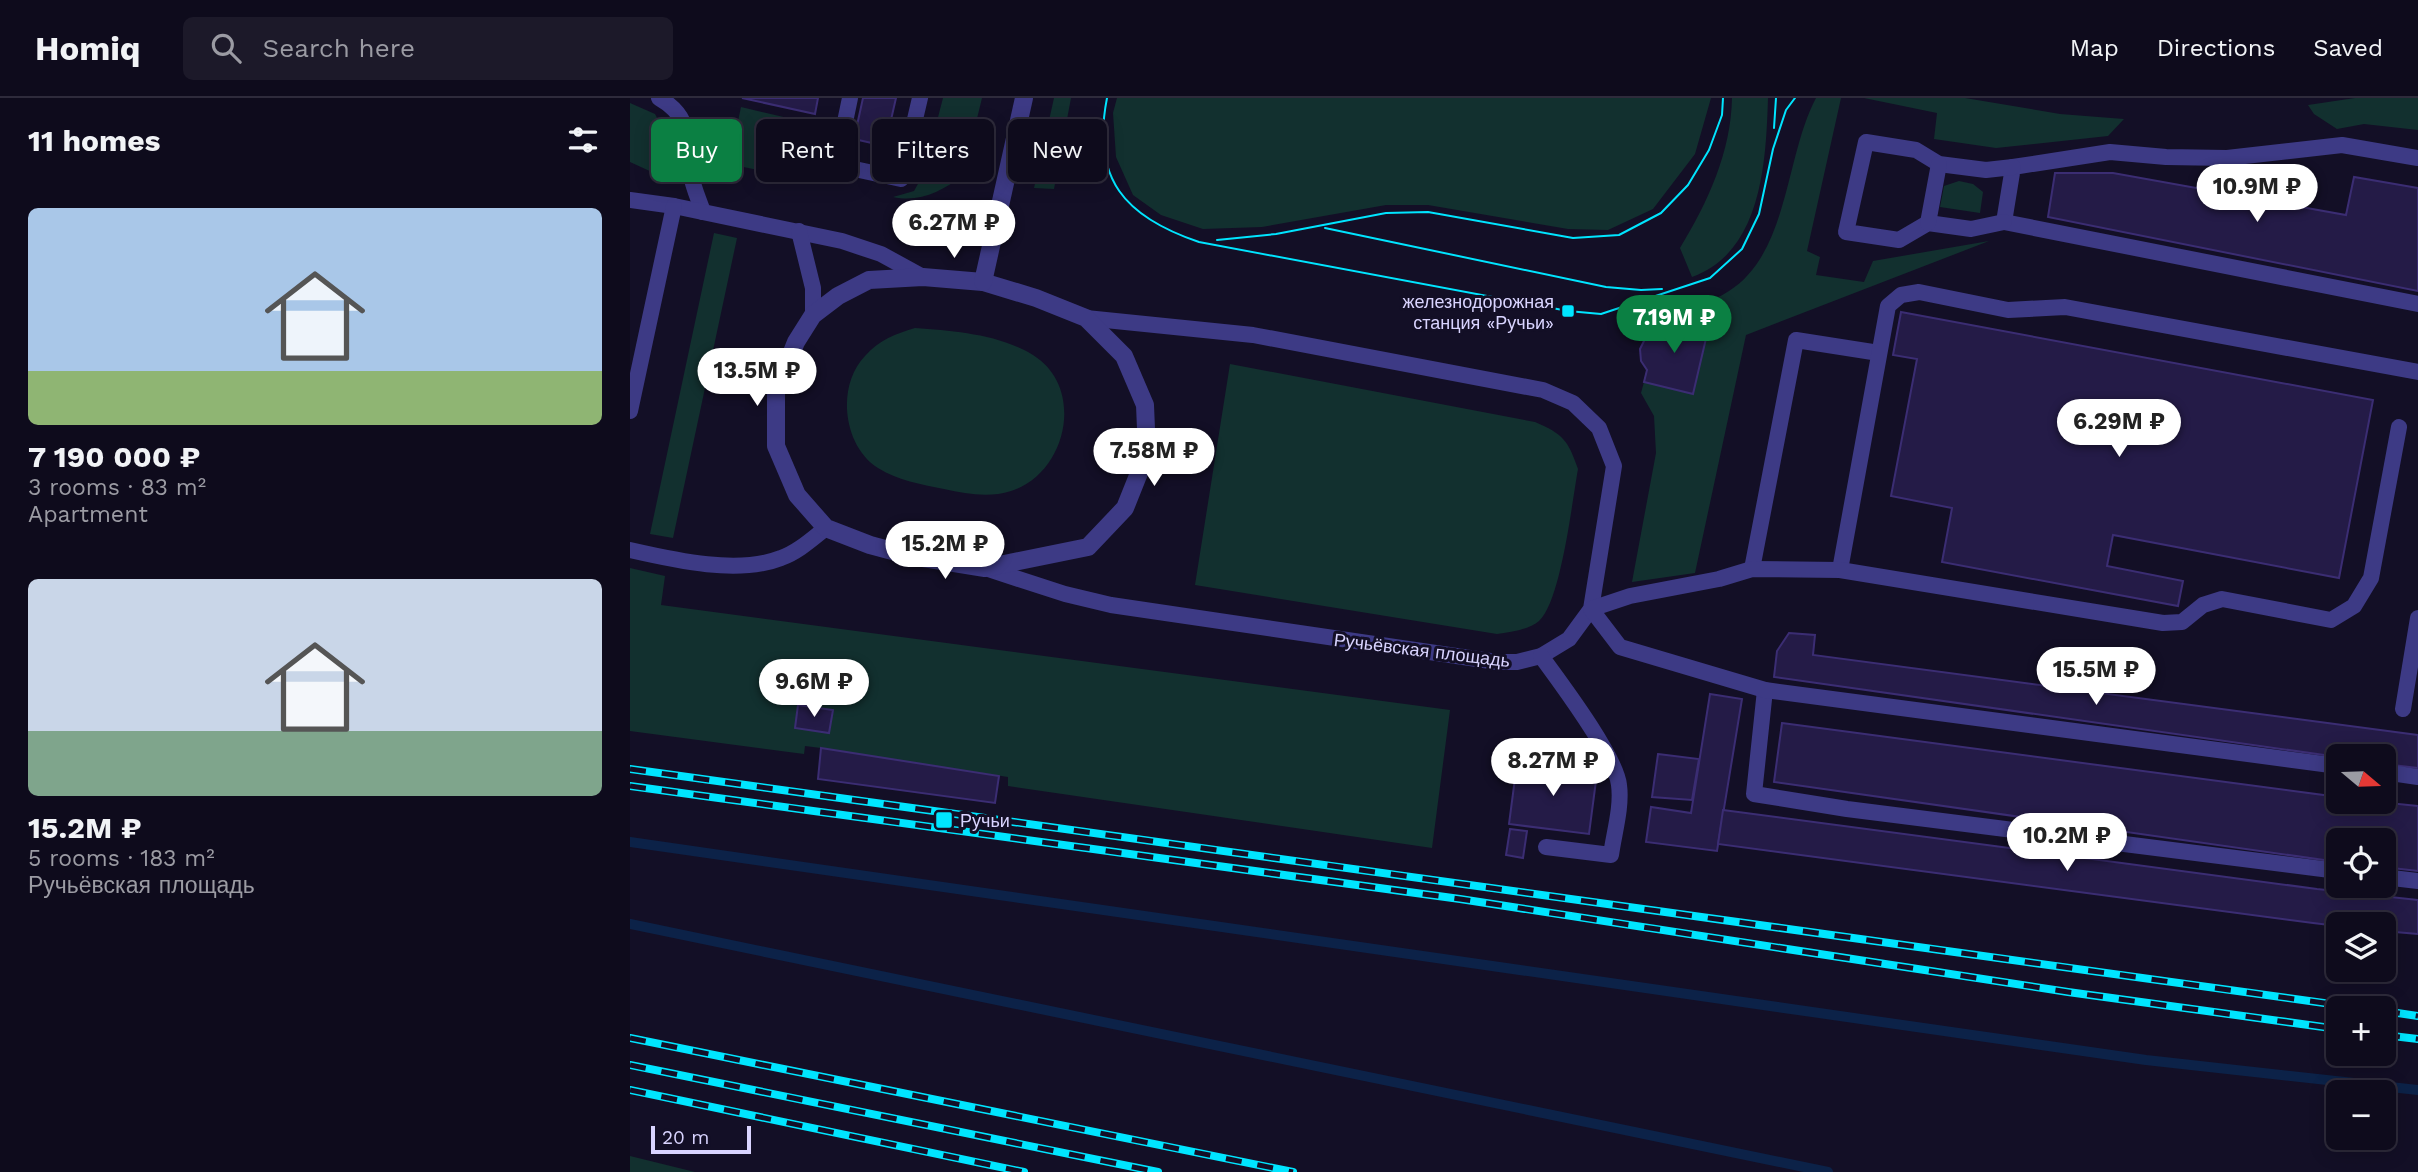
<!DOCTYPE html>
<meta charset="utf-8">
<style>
:root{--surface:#0e0b1c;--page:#1c1929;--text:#f1f3f6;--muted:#9b9ba3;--line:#2e2b3b;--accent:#0b8043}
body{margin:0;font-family:"Work Sans",sans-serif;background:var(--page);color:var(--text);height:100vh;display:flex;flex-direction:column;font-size:26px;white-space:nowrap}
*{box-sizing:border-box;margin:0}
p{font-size:23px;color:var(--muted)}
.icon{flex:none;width:38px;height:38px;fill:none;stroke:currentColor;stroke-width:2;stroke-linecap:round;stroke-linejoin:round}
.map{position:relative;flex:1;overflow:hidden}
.drawer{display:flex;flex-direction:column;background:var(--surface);width:630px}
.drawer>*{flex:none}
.top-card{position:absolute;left:21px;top:21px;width:665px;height:63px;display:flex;gap:14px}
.needle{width:46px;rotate:109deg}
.buttons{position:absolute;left:1696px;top:646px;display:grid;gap:14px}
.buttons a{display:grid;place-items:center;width:70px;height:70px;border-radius:10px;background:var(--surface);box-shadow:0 4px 18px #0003,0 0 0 2px var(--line);font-size:35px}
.scale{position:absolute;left:21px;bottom:18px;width:100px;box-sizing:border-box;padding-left:7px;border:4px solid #d9d4ff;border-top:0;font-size:19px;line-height:24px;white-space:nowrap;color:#d9d4ff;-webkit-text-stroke:5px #130f26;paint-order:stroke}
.price{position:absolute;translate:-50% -60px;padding:0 16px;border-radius:24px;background:#fff;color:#222;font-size:23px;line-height:46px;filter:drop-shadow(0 2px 4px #0008)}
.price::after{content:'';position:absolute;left:50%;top:42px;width:21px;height:16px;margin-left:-10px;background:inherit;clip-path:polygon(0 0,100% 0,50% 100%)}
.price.on{background:var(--accent);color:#fff}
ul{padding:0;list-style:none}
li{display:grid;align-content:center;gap:14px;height:371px;padding:0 28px}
li span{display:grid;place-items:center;height:217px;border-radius:10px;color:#555}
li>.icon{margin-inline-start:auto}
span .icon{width:126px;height:126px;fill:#fffc;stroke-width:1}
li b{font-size:30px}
h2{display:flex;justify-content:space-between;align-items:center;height:84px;padding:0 28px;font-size:30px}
.pill{padding:0 24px;border-radius:10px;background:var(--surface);box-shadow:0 4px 18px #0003,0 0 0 2px var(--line);font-size:24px;line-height:63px}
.pill.on{background:var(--accent);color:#fff}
header{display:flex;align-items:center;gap:42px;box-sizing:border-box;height:98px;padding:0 35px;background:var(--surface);border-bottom:2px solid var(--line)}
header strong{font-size:33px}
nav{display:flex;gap:38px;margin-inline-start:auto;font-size:24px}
.search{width:490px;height:63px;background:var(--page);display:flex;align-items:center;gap:18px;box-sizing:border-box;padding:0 24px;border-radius:10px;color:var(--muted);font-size:26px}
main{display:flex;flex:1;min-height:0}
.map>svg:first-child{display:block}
.green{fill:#12302f}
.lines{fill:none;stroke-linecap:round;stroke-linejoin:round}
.stream{stroke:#0c2248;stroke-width:10}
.building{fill:#241b47;stroke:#3b2d73;stroke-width:2}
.lane{stroke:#3d3a85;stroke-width:16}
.street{stroke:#3d3a85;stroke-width:18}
.tram{stroke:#00e5ff;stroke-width:2}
.rail-casing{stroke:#00e5ff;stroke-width:8}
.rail{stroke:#130f26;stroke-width:5;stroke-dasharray:16;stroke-linecap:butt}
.poi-dot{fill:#00e5ff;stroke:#130f26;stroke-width:2.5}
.labels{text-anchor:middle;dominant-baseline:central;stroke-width:6;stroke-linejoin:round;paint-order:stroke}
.poi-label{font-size:18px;fill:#d9d4ff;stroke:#130f26;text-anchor:end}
.street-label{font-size:18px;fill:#d9d4ff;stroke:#130f26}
</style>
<header>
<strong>Homiq</strong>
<div class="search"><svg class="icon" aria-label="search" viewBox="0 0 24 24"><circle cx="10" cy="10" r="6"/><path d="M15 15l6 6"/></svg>Search here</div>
<nav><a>Map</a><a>Directions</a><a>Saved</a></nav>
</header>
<main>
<section class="drawer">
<h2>11 homes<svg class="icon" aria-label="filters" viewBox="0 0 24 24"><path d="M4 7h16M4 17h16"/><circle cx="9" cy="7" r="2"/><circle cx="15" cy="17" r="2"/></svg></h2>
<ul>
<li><span style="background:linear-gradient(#a9c7e8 75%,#8fb573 0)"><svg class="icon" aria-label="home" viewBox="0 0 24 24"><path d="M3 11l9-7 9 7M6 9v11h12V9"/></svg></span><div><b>7 190 000 ₽</b><p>3 rooms · 83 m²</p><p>Apartment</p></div></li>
<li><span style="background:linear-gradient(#c9d6e8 70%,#7fa58c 0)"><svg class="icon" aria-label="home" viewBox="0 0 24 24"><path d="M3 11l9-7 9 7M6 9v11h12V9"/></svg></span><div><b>15.2M ₽</b><p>5 rooms · 183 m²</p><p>Ручьёвская площадь</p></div></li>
</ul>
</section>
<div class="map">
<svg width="1788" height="1074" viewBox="0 0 1788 1074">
<rect width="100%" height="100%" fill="#130f26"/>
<g class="green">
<path d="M313,0H352L333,78C311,93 290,105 263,99L284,93L293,77Z"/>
<polygon points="424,0 441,0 424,91 404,90"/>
<polygon points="487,0 1081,0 1065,56 1023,111 978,132 938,131 798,107 756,107 632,129 573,131 531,117 503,97 486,59 483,15"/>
<path d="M1102,0H1138C1136,64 1132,154 1062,179L1050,150C1078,104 1101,54 1102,0Z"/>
<path d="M1186,0H1211L1177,153L1190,159L1186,177L1234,184L1243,163L1359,143L1116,237L1065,475L1002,484L1026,355L1024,318L1011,295L1014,284L1063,295L1078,232L1067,229L1070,207C1079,203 1090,199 1099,193C1159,155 1155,58 1186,0Z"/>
<polygon points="1234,0 1335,0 1430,16 1494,21 1478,38 1366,50 1304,41 1307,15"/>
<polygon points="1725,0 1788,0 1788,32 1734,26 1707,31 1684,16 1678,7"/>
<polygon points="0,5 25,16 34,33 43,76 35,80 0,64"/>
<polygon points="111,9 188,27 177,82 99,66"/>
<polygon points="1329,83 1343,86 1353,94 1350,115 1310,109 1314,88"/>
<polygon points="84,135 107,140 43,440 20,436"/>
<path d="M285,230C324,233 369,236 403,257C456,290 437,375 381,393C359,400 337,396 314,391C290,386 269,383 248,370C213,348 206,288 235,258C249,242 265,236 285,230Z"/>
<path d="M600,266L905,324C933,336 938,342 948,371C942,404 931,503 909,523C898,532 880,534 867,536L565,487Z"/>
<polygon points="0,470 35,478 31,507 820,612 802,750 378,688 378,679 191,650 175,648 174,656 0,633"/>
<polygon points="0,1058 65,1074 0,1074"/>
</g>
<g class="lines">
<g class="stream">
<polyline points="0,744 1516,962 1788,992"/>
<polyline points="0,826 1198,1074"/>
</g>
</g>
<g class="building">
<polygon points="112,0 188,0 185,16"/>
<polygon points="233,0 266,0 255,48 224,41"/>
<polygon points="1425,75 1483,75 1716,117 1724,79 1788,90 1788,193 1418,119"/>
<polygon points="1271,214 1743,302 1709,480 1483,437 1477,468 1553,483 1548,508 1312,464 1322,410 1261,398 1287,261 1263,257"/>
<polygon points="1028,220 1078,232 1063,296 1014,284 1017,272 1011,263 1010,251 1015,241 1025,235"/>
<polygon points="1159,535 1185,537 1183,557 1788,637 1788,670 1754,666 1754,658 1708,659 1144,579 1147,553"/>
<polygon points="1080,596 1112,601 1087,753 1016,744 1021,709 1061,715"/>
<polygon points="168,607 203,612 199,635 165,630"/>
<polygon points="1152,625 1708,699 1708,704 1749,704 1788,708 1788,773 1754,769 1754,742 1708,742 1708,764 1144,684"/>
<polygon points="191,650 369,678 365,705 188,681"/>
<polygon points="1028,656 1069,661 1062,702 1022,699"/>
<polygon points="887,665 967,675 959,736 879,726"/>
<polygon points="1093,712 1687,791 1788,802 1788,836 1754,833 1754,826 1708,828 1683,825 1088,746"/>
<polygon points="880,731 897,733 893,760 876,757"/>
</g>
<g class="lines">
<g class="lane">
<path d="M29,0C64,20 55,43 61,77C63,89 69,102 73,114"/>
<polyline points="220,0 206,67 271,81 290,0"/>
<polyline points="1788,60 1712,47 1597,60 1536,59 1480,54 1383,69 1374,124 1788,206"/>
<polyline points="0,102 44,108 212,143 251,156 293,179"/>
<polyline points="1374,124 1341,131 1298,125 1269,142 1216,134 1236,44 1286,52 1309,66 1356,72 1383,69"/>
<polyline points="1298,125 1309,66"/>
<polyline points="169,133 183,190 183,217"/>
<polyline points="0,313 44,108"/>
<path d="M0,452C44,462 108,477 151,460C168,454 182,441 196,430"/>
<polyline points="355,470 435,496 481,507 867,564 887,564 911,558 939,541 961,511 984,368 969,330 943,305 913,292 623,237 456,220"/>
<polyline points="1122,471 1166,242 1249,255"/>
<polyline points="1210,472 1258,208 1271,197 1289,194 1378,212 1435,209 1788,274"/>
<path d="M911,558C930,584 986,658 989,687C992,709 984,735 981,757L916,749"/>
<polyline points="1135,592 1124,696 1217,711 1708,773"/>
<polyline points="1773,611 1788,520"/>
<polyline points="1708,668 1135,592 990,549 961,511 1000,498 1089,481 1122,471 1210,472 1533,525 1552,524 1573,507 1592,501 1701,522 1724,508 1741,480 1769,329"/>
<polyline points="1754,674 1788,679"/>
<polyline points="1754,779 1788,783"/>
</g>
<g class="street">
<polygon points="293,179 353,184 406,200 456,220 494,258 515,307 517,355 495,410 458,449 355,470 281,458 240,447 196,430 167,397 146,348 146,294 166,244 183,217 208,198 239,182"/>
<polyline points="353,184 394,0"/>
</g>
<g class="tram">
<path d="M477,0C461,81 495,119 569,144L938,213L971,216L1080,180L1112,151L1129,116L1143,51L1156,12L1165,0"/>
<polyline points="1144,30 1146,0"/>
<polyline points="695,130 976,189 1011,192 1032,191"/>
<polyline points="587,142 646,136 756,115 798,114 943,140 989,137 1031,115 1058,87 1079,52 1092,17 1093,0"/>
</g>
<defs>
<g id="rail">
<polyline points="0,671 1730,910"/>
<polyline points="0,688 830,801 1438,894 1708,931"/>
<polyline points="1754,913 1788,918"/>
<polyline points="1754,937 1788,941"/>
<polyline points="0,940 663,1074"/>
<polyline points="0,967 528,1074"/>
<polyline points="0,992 394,1074"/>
</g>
</defs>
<use href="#rail" class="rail-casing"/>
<use href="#rail" class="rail"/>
</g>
<g class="poi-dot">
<rect x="931" y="206" width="14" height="14" rx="3.5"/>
<rect x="305" y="713" width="18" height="18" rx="3.5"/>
</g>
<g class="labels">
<g class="poi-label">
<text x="924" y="203">железнодорожная<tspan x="924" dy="21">станция «Ручьи»</tspan></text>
<text x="330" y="722" text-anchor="start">Ручьи</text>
</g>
<g class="street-label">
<text transform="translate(792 552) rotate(7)">Ручьёвская площадь</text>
</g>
</g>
</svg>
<div class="buttons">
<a><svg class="needle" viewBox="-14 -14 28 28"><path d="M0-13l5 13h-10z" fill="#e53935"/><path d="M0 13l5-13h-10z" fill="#9b9ba3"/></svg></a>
<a><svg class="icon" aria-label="locate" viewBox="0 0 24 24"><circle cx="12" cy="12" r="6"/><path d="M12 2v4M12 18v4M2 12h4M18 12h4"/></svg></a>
<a><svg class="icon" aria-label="layers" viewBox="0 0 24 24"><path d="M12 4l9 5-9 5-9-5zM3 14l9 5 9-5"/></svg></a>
<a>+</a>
<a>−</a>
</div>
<div class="scale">20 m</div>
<b class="price" style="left:1627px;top:126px">10.9M ₽</b>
<b class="price" style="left:324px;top:162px">6.27M ₽</b>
<b class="price on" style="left:1044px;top:257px">7.19M ₽</b>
<b class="price" style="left:127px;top:310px">13.5M ₽</b>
<b class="price" style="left:1489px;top:361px">6.29M ₽</b>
<b class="price" style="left:524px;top:390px">7.58M ₽</b>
<b class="price" style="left:315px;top:483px">15.2M ₽</b>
<b class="price" style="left:1466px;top:609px">15.5M ₽</b>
<b class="price" style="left:184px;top:621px">9.6M ₽</b>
<b class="price" style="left:923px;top:700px">8.27M ₽</b>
<b class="price" style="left:1437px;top:775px">10.2M ₽</b>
<div class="top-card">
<a class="pill on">Buy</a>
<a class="pill">Rent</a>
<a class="pill">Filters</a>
<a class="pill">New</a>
</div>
</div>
</main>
